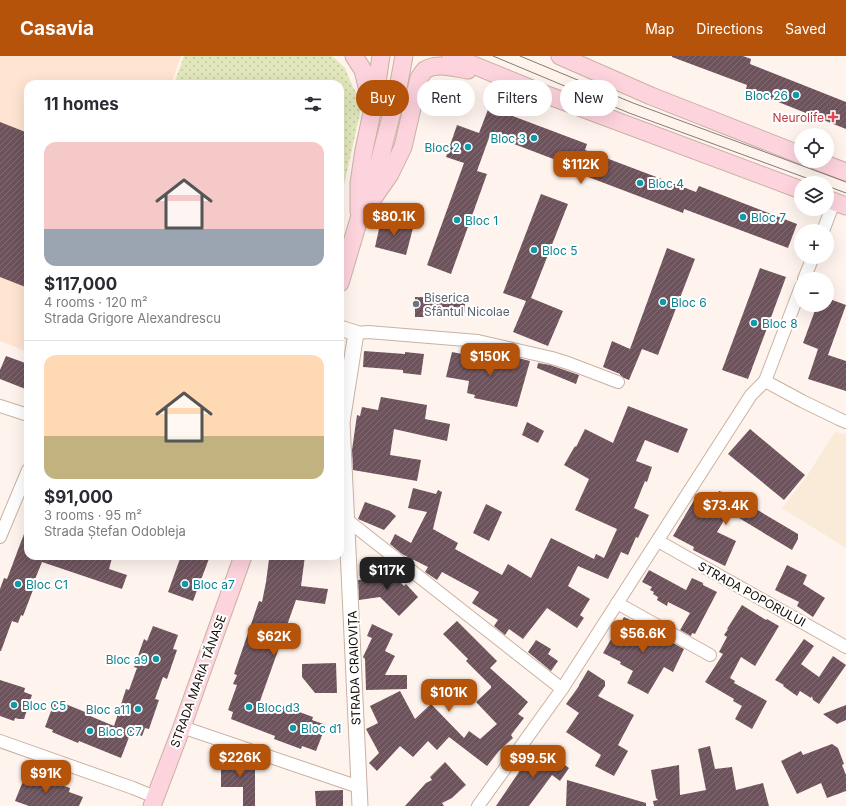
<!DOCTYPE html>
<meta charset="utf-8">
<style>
:root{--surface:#fff;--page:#f7f7f7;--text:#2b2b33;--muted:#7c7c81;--line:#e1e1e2;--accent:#b45309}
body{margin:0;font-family:Inter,sans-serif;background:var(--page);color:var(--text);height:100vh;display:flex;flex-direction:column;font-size:15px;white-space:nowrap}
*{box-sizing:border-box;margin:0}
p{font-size:13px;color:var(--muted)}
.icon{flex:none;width:22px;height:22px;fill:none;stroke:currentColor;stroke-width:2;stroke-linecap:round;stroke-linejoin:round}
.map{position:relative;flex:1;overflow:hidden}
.details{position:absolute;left:24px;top:24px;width:320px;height:480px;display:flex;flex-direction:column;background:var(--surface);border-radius:12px;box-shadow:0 4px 16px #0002}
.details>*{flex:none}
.top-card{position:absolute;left:356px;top:24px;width:380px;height:36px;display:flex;gap:8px}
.fabs{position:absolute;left:794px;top:72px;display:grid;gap:8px}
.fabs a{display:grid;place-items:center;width:40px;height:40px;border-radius:50%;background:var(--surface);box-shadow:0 4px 16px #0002;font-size:20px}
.price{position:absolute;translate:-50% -34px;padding:0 9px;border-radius:8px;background:var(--accent);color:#fff;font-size:13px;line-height:26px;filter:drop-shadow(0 1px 2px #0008)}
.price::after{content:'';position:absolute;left:50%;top:24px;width:12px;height:9px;margin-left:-6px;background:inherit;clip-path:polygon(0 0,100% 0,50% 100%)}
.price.active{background:#222;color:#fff}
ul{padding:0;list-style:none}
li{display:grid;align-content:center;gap:8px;height:212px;padding:0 20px}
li+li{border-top:1px solid var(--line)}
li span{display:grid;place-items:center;height:124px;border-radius:12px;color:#555}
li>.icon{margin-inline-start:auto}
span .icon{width:72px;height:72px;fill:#fffc;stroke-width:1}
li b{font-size:17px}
h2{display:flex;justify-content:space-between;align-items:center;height:48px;padding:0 20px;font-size:17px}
.pill{padding:0 14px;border-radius:18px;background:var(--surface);box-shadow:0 4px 16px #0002;font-size:14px;line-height:36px}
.pill.active{background:var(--accent);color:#fff}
header{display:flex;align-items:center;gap:24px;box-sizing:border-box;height:56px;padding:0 20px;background:var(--accent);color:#fff}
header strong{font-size:19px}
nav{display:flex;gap:22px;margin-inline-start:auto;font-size:14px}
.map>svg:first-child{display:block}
.built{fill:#fee4d1}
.education{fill:#faead8}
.park{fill:url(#park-dots)}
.building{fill:url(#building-hatch)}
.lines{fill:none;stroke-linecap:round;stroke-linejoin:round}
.minor-casing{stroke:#cab1a0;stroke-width:14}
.tertiary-casing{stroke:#cab1a0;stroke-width:17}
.secondary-casing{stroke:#cab1a0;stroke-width:19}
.minor{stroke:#fff;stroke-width:12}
.tertiary{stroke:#fff;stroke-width:15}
.secondary{stroke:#fdd3de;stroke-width:17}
.tram{stroke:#857b75;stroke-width:1}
.culture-dot{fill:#0f9aa8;stroke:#fff;stroke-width:1.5}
.health-dot{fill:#e0444e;stroke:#fff;stroke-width:1.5}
.worship-dot{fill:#6b7280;stroke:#fff;stroke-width:1.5}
.labels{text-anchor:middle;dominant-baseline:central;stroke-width:4;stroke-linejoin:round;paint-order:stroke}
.culture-label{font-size:12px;fill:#0d838f;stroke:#fff;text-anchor:start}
.health-label{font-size:12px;fill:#be3a42;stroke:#fff;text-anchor:end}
.worship-label{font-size:12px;fill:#5b616d;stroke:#fff;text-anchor:start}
.street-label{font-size:12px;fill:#130b05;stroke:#fff}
</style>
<header>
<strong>Casavia</strong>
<nav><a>Map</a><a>Directions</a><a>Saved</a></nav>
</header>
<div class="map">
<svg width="846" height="750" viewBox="0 0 846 750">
<defs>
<pattern id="park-dots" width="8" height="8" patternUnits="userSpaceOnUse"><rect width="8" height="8" fill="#e2e7bc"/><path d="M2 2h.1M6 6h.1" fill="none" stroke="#c1c5a0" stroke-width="1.8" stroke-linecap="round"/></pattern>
<pattern id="building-hatch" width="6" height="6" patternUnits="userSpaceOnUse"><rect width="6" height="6" fill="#6d535c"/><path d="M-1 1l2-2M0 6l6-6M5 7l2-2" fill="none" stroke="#806c72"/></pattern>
</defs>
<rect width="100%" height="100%" fill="#fff4ed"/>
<polygon class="built" points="0,0 181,0 171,28 28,28 28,296 0,285"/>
<polygon class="education" points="835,376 846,378 846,492 782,452 807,420"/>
<polygon class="park" points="184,0 332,0 345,12 353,31 362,48 340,147 340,28 174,28"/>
<g class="building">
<polygon points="672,0 743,0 751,3 750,8 846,46 846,73 746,33 747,29 672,1"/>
<polygon points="489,51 587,88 585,94 696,136 699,130 797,168 788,192 684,153 683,157 583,119 585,115 490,79 477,115 487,118 451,218 427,209 464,107 446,101 457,69 479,77"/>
<polygon points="0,66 28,77 28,232 0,221"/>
<polygon points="541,138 568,148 531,242 563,255 548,290 513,276 526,245 503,237"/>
<polygon points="381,164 413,172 406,199 375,191"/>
<polygon points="667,192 695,203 658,299 642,293 629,324 624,322 620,319 620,318 603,311 612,285 630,293"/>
<polygon points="760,212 786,221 748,323 722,314"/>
<polygon points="415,241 457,242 463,245 465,248 465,256 463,258 456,261 415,261"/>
<polygon points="827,242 846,249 828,299 846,305 846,335 808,323 818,293 803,287 817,249 827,249"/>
<polygon points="364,295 405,298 405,296 424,298 421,319 403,317 403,314 363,311"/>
<polygon points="452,296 467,299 468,298 484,301 513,307 514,301 530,305 517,351 474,342 475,339 467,337 469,325 446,321"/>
<polygon points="6,300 28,308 28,334 0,323 0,314"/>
<polygon points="538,307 550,309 579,319 576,328 537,312"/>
<polygon points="381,341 427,349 425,363 450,368 447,385 394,373 390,399 421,404 417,425 353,414 352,394 357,359 360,360 362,351 378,354"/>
<polygon points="628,350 688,373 678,397 645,384 636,405 652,411 647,426 645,425 634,452 649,459 638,482 636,481 628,499 621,496 608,523 578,510 568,530 590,543 580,559 584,562 577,572 547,552 523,583 509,573 505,579 494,570 498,564 472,547 479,536 442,516 437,524 425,516 428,511 402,498 390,488 395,478 411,487 427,456 408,452 413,432 436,438 438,434 442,436 433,473 458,487 455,493 502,519 508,508 531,522 551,482 594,503 596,498 604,502 617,473 575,454 589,423 564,409 575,390 576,391 585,373 613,387"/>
<polygon points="527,366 544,375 538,387 522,379"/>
<polygon points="750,373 805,419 784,444 728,398"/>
<polygon points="719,435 734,440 798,478 798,483 792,494 729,456 717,476 736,485 725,510 693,494 694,491 673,480 697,439 711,448"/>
<polygon points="365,446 390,455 396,460 384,474 358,463"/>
<polygon points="486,448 502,456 489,485 473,477"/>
<polygon points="27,470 28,470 28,500 106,500 112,502 109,513 127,519 122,533 42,506 31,533 33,534 23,560 21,559 18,567 12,565 1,595 0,595 0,533 4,522 7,523"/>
<polygon points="181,500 210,500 193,545 168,536"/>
<polygon points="272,500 305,500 301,530 328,533 325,548 296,544 260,645 282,653 283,650 313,661 312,664 326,669 316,695 302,690 301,693 274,683 275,680 231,663 233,656 228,654 237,629 233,628 237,619 234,618 259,545 262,546 266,526 269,503 272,503"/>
<polygon points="787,509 807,519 803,528 825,542 813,561 797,550 799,546 775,534"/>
<polygon points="385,511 404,530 406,528 418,541 399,560 380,541 359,544 358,524 373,522"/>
<polygon points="649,514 686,534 692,522 703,527 703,529 717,536 695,578 692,577 691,580 680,574 690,557 668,546 667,550 657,544 658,541 653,538 654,536 650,534 652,531 642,526"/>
<polygon points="742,549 766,564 767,563 779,570 755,610 741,601 730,622 735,625 734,627 767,645 752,673 735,663 742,650 733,645 734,643 705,626 723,598 719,596 727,581 724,579 728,573 727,573"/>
<polygon points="624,561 641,569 684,593 673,616 664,611 648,638 627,627 633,615 620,608 621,606 603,597"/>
<polygon points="457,565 497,605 490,612 528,646 518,658 524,662 511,679 513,682 499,695 487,710 449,681 437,694 428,685 413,701 400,690 377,715 369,707 379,697 366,673 378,667 370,650 400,635 415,663 431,648 464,682 469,675 480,683 497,668 476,646 491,632 491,630 466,605 468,603 443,578"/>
<polygon points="372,568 393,578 385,595 395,600 385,619 407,619 407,633 366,634 365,603 363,601 372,582 367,580"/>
<polygon points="153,570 178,579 173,593 177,594 167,623 163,621 155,643 159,644 149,673 145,672 142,680 131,676 121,702 79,685 78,687 52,676 53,674 45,671 54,647 61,650 63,647 90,658 90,660 114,670 126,633 129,634 137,612 134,611 144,583 147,585"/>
<polygon points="804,583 814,590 801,608 819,621 833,600 846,609 819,648 813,644 812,640 811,642 800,635 797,640 783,630 784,629 775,624"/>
<polygon points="536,584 551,593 548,598 558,605 551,615 528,596"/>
<polygon points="336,607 337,637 315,637 302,621 302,608"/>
<polygon points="588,614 605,625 605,630 598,640 634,659 618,689 628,695 614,720 595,710 601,699 566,676 579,657 566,648 579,630 579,629"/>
<polygon points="0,624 25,632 24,636 32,639 24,663 19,663 15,662 14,665 0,660"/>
<polygon points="846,649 846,664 837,668 823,658"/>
<polygon points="832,688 838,692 844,708 842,709 846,719 846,735 827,742 821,727 797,738 781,705 801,695 803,699"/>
<polygon points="537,689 569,712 560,725 552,719 529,750 496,750"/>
<polygon points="710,690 715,713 732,711 736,734 763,727 769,750 654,750 653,745 658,744 656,742 651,714 679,709 680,739 706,734 698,693"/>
<polygon points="221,704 255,704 255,750 243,750 243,731 221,731"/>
<polygon points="445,706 466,729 452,742 442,747 444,750 405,750 426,727 432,724 430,721"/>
<polygon points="25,720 40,725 41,722 70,732 69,736 83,741 79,750 29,750 15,745"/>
<polygon points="567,724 646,747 646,750 566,750"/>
<polygon points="343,734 343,750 316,750 315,735"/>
</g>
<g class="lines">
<defs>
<g id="minor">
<polyline points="823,175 834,146"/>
<polyline points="804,223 813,201"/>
<polyline points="356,277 368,276 478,285 552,302 568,307 618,326"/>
<polyline points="765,325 802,345 839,363 846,366"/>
<polyline points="0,350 28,359"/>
<polyline points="347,464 562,633"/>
<polyline points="0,481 28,414"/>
<polyline points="658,485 846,591"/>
<polyline points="617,547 710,599"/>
<polyline points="182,671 359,731"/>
<polyline points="0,685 133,732 155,741"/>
<polyline points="478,750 562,633 751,339 765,325 801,231"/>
</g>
<polyline id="tertiary" points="340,272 356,277 342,366 360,750"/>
<g id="secondary">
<polyline points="354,0 363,14 368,35 372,43"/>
<polyline points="451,0 547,39 801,134"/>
<polyline points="560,0 651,40 801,99"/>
<polyline points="817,105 846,116"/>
<path d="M374,141L390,118L403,91L419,22C421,19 423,16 425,14C437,6 455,12 468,14"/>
<polyline points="827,143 846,150"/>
<polyline points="359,156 359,127 364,94 374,47 381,0"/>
<polyline points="340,227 359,163 373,130 397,37 404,0"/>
<polyline points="152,750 182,671 243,500"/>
</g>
</defs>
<use href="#minor" class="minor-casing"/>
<use href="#tertiary" class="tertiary-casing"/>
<use href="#secondary" class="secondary-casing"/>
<use href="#minor" class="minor"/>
<use href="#tertiary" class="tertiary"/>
<use href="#secondary" class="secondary"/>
<g class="tram">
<polyline points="493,0 629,57 820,127"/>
<polyline points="520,0 633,47 846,126"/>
<polyline points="827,130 846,137"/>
</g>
</g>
<g class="culture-dot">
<circle cx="796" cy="39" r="4"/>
<circle cx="534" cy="82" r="4"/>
<circle cx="468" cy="91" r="4"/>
<circle cx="640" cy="127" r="4"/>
<circle cx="743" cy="161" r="4"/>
<circle cx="457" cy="164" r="4"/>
<circle cx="534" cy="194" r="4"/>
<circle cx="663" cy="246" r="4"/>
<circle cx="754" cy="267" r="4"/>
<circle cx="18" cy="528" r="4"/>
<circle cx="185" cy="528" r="4"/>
<circle cx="156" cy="603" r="4"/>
<circle cx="14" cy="649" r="4"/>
<circle cx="249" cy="651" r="4"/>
<circle cx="138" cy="653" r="4"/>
<circle cx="293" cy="672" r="4"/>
<circle cx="90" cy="675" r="4"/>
</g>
<path class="health-dot" d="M831 55h4v4h4v4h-4v4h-4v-4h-4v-4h4z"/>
<circle class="worship-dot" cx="416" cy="248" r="4"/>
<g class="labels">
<g class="culture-label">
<text x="788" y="39" text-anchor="end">Bloc 26</text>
<text x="526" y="82" text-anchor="end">Bloc 3</text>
<text x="460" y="91" text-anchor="end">Bloc 2</text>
<text x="648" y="127">Bloc 4</text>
<text x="751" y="161">Bloc 7</text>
<text x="465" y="164">Bloc 1</text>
<text x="542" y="194">Bloc 5</text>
<text x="671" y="246">Bloc 6</text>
<text x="762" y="267">Bloc 8</text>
<text x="26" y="528">Bloc C1</text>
<text x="193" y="528">Bloc a7</text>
<text x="148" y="603" text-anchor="end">Bloc a9</text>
<text x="22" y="649">Bloc C5</text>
<text x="257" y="651">Bloc d3</text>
<text x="130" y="653" text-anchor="end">Bloc a11</text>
<text x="301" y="672">Bloc d1</text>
<text x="98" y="675">Bloc C7</text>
</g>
<g class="health-label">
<text x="824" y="61">Neurolife</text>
</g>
<g class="worship-label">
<text x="424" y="241">Biserica<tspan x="424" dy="14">Sfântul Nicolae</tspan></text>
</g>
<g class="street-label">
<text transform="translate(752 538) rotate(29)">STRADA POPORULUI</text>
<text transform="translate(354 612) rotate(-92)">STRADA CRAIOVIȚA</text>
<text transform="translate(198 625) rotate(-70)">STRADA MARIA TĂNASE</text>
</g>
</g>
</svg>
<div class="fabs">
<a><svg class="icon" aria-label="locate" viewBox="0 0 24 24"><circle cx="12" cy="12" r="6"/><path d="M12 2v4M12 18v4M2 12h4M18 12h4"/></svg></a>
<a><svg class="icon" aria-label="layers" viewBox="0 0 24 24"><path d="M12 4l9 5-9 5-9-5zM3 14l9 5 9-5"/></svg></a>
<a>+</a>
<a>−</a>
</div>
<b class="price" style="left:581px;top:129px">$112K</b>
<b class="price" style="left:394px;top:181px">$80.1K</b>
<b class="price" style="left:490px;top:321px">$150K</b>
<b class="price" style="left:726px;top:470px">$73.4K</b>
<b class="price active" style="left:387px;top:535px">$117K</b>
<b class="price" style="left:643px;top:598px">$56.6K</b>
<b class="price" style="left:274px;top:601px">$62K</b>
<b class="price" style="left:449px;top:657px">$101K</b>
<b class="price" style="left:240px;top:722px">$226K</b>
<b class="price" style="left:533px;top:723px">$99.5K</b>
<b class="price" style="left:46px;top:738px">$91K</b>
<div class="top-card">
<a class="pill active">Buy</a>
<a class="pill">Rent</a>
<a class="pill">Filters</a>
<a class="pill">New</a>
</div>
<section class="details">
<h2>11 homes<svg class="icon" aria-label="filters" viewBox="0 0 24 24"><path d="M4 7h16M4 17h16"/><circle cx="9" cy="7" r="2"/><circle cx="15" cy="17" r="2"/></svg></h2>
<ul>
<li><span style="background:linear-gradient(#f6c9c9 70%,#9aa5b1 0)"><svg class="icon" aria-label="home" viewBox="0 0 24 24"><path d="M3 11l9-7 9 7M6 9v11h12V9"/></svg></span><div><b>$117,000</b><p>4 rooms · 120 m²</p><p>Strada Grigore Alexandrescu</p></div></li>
<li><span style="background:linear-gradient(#ffd9b3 65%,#c2b280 0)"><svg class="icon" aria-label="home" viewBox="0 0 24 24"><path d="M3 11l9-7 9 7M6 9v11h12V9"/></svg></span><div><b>$91,000</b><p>3 rooms · 95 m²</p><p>Strada Ștefan Odobleja</p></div></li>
</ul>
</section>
</div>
